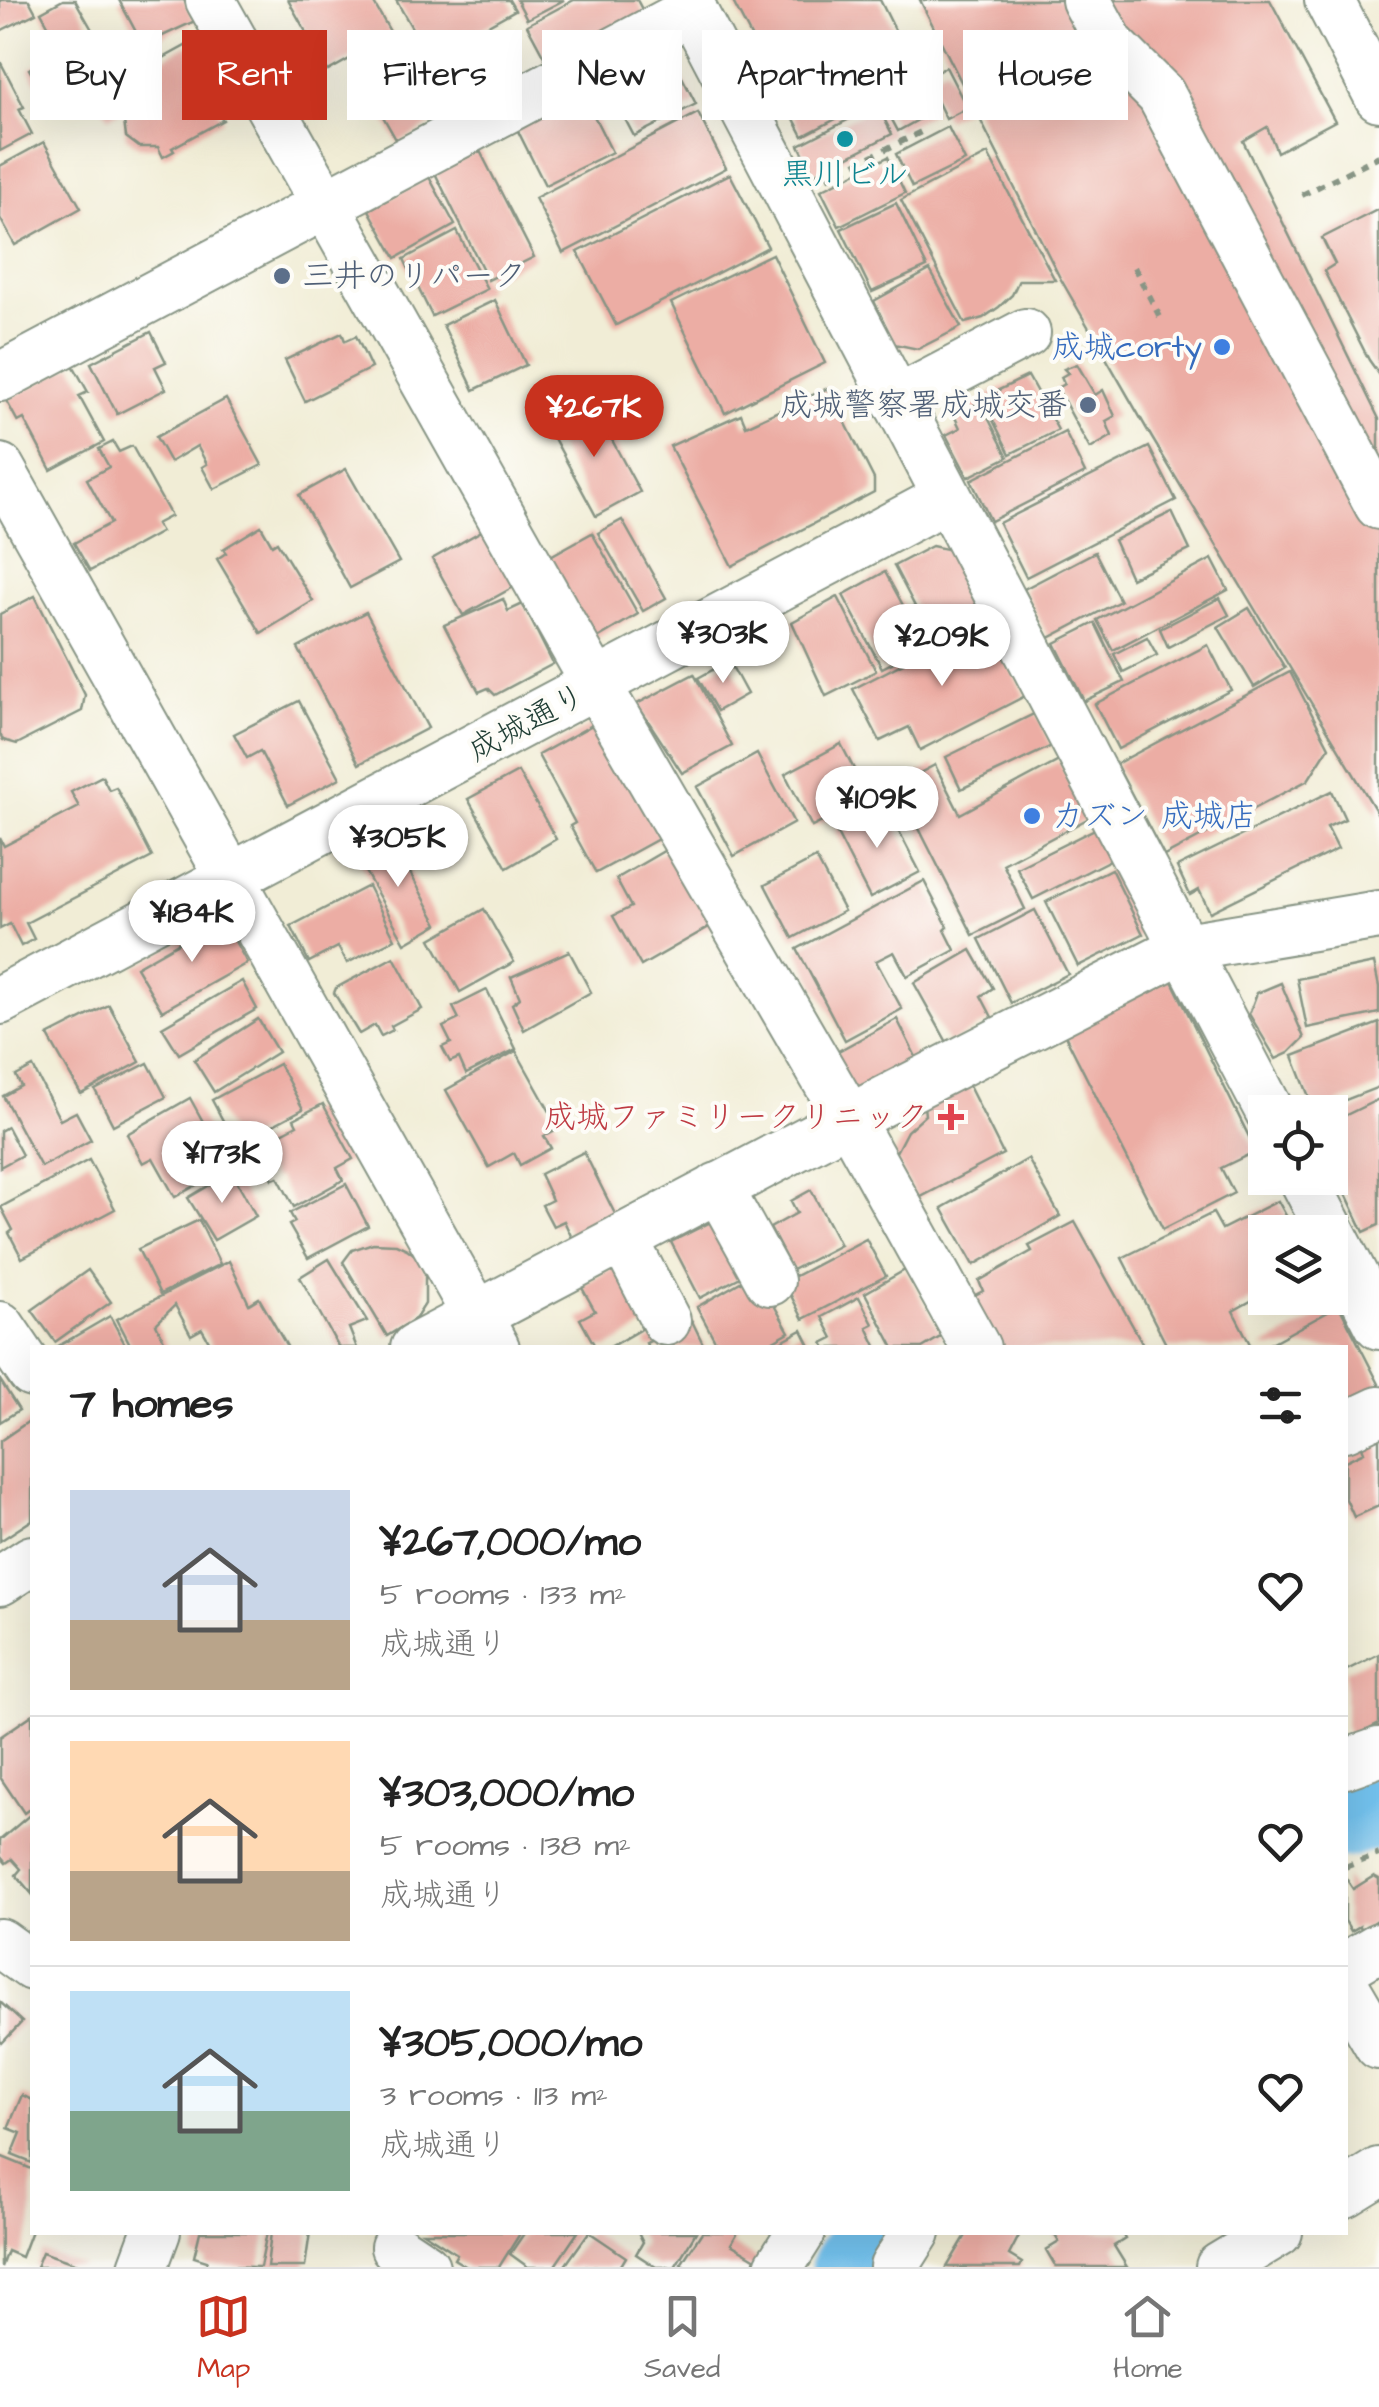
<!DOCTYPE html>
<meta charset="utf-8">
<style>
:root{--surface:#fff;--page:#f2f2f2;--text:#222;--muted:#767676;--line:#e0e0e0;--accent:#c8321e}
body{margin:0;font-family:"Architects Daughter","Klee One",sans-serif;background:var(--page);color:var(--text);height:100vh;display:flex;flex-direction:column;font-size:38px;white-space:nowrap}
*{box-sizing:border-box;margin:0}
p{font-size:32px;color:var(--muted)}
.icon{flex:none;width:55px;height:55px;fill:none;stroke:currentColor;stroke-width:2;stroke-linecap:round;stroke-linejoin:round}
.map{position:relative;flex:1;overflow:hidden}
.sheet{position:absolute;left:30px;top:1345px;width:1318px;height:890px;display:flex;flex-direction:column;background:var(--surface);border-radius:0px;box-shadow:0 10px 40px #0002}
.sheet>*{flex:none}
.hud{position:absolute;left:30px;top:30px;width:1320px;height:90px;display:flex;gap:20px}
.tools{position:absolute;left:1248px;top:1095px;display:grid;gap:20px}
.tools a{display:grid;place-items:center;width:100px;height:100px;border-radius:0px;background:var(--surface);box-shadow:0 10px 40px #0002;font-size:50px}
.price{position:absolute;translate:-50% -85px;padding:0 22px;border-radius:35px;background:#fff;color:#222;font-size:32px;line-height:65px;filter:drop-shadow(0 2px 5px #0008)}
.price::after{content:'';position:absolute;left:50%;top:60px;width:30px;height:22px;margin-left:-15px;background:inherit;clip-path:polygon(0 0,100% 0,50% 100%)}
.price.active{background:var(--accent);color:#fff}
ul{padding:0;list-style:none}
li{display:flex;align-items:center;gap:30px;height:250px;padding:0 40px}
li+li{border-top:2px solid var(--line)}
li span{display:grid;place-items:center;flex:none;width:280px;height:200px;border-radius:0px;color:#555}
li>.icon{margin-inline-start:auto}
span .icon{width:120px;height:120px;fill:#fffc;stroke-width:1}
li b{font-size:42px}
h2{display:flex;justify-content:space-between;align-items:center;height:120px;padding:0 40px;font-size:42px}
.chip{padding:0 35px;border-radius:0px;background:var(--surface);box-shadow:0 10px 40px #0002;font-size:35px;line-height:90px}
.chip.active{background:var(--accent);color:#fff}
.menu{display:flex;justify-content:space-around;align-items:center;height:140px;border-top:2px solid var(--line);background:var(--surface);font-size:28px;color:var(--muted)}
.menu a{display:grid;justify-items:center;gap:5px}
.menu .active{color:var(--accent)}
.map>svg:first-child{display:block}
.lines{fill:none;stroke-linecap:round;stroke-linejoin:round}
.river{stroke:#72c1ed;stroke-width:72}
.building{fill:#ecada4}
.minor-casing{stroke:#889585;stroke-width:52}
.path{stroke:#889585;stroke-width:6;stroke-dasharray:8 8;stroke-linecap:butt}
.minor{stroke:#fff;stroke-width:48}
.culture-dot{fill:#0f9aa8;stroke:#fdfcf7;stroke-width:4}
.service-dot{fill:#5c6f8a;stroke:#fdfcf7;stroke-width:4}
.shop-dot{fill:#3f7fe0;stroke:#fdfcf7;stroke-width:4}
.health-dot{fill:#e0444e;stroke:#fdfcf7;stroke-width:4}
.labels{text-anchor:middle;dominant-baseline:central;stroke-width:8;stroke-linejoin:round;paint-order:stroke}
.culture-label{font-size:32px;fill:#0d838f;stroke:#fdfcf7}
.service-label{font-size:32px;fill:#4e5e75;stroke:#fdfcf7;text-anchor:start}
.shop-label{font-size:32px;fill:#366cbe;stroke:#fdfcf7;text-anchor:end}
.street-label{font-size:32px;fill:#1f3d34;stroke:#fdfcf7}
.health-label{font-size:32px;fill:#be3a42;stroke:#fdfcf7;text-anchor:end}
</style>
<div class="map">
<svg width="1379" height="2267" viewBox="0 0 1379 2267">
<rect width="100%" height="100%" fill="#fdfcf7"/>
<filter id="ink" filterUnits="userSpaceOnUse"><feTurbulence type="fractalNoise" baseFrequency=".01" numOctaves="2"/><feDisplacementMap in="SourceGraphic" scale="20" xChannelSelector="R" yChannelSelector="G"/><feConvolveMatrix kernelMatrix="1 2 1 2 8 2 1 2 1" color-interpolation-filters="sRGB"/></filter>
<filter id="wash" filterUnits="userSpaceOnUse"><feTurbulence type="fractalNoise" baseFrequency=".0048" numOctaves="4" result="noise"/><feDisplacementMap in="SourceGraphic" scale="40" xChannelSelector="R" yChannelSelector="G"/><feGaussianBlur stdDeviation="2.25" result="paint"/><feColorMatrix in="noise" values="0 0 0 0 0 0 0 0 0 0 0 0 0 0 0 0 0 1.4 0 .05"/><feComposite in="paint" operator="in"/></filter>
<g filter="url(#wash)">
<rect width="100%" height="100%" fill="#f1edd6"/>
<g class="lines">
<g class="river">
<polyline points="1345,1822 1379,1811"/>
<polyline points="847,2267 869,2232"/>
</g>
</g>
<g id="blocks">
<g class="building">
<polygon points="0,0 29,0 36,13 0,31"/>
<polygon points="63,0 75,0 115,70 50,107 29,69 62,50 41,12"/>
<polygon points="119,0 184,0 195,21 143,45"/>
<polygon points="288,0 372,0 392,35 328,71"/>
<polygon points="396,0 509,0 515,10 429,58"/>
<polygon points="517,0 564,0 527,19"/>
<polygon points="574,0 637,0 645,15 549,66 527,25"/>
<polygon points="732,0 880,0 918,76 803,136"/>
<polygon points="920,0 1270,0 1335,121 1277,152 1267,127 1243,141 1379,419 1379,816 1152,438 1059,276"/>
<polygon points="395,42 439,120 398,143 354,65"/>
<polygon points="189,44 200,63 205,61 213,74 209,78 213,87 206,91 223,120 172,148 174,151 163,157 158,147 139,147 126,137 124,121 126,108 109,117 96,95"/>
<polygon points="667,48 696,104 634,136 605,81"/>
<polygon points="0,61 24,107 19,109 32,134 0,151"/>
<polygon points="946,67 967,108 946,119 926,78"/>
<polygon points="919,82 934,111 898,131 882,101"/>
<polygon points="583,94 612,152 545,185 516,127"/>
<polygon points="877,105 892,134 814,174 799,145"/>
<polygon points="698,113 726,168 563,253 535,198"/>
<polygon points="948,127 965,161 912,187 896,154"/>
<polygon points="44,142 81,208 15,245 0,218 0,166"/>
<polygon points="480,151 534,257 488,280 435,173"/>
<polygon points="988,154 1055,280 1019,280 1012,295 999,307 983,318 965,323 901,200"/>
<polygon points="888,157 905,193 839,226 821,190"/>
<polygon points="730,174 768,247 616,325 578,252"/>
<polygon points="429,177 455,225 396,258 369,210"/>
<polygon points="896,203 927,267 872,292 841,229"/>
<polygon points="1379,209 1379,374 1369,360 1324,271 1335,264 1322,238"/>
<polygon points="457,231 487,289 432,316 404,259"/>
<polygon points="772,254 825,363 725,413 671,303"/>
<polygon points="930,270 961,327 918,349 894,344 874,301"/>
<polygon points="495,300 526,365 474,390 443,325"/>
<polygon points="151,332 166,362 155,367 166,389 117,414 91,363"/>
<polygon points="342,333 345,341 356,336 371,368 305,401 285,360"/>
<polygon points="1077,364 1095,395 1103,390 1115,416 1106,421 1112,436 1090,449 1057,388 1064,384 1061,377 1068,373 1064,369"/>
<polygon points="73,365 88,392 79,396 104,442 51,470 24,419 18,422 6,400"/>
<polygon points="1028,376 1058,430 1010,454 982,398"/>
<polygon points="621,388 642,428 627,436 605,396"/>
<polygon points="828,388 874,479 874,492 732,566 670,446 741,414 746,426"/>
<polygon points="226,399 262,465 214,489 202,467 207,464 197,446 170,462 156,437"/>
<polygon points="980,402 1008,457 968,477 946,435 960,428 954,415"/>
<polygon points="592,403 640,492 596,516 548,427"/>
<polygon points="1065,432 1085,473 991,521 971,480"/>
<polygon points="113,442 119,452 132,446 171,516 156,524 161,532 90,571 74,543 111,523 87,479 109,467 99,449"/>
<polygon points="1149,447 1176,500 1026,577 999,523"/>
<polygon points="346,469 399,562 350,588 299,495"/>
<polygon points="1172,512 1190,550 1131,578 1114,540"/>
<polygon points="622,520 666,598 643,611 598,533"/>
<polygon points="261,526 272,545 277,542 313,601 261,633 217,559 226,553 223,549"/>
<polygon points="487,528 519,584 463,615 432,559"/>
<polygon points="592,533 638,614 594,640 547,558"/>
<polygon points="932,546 951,550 984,616 934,643 894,566"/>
<polygon points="1095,552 1120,601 1049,638 1024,589"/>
<polygon points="1212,559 1228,590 1113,650 1097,620"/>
<polygon points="885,572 925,646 882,668 843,595"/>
<polygon points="35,596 85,695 82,711 17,744 3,740 0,734 0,614"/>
<polygon points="838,597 876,671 826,696 792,622"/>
<polygon points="1220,598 1229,615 1168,647 1160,629"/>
<polygon points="503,599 508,611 523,604 553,664 495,695 488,688 479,692 444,625"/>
<polygon points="1249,608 1285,668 1254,687 1218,627"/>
<polygon points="366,612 428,728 359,764 298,648"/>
<polygon points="987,620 1025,696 920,750 909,727 880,741 853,689"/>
<polygon points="1095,623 1124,682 1084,701 1055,643"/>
<polygon points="1147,637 1157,655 1123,672 1114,654"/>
<polygon points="1208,645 1231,690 1118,749 1095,704"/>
<polygon points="729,661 747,694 717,711 698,678"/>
<polygon points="1290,672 1329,747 1308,780 1164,856 1116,764"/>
<polygon points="694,674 732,746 682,773 637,704"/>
<polygon points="299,701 340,778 288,805 260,751 247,758 234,734"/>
<polygon points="1036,713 1052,746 961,789 946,757"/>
<polygon points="596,723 660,838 596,873 570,826 575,823 538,755"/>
<polygon points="841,744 869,798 812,827 785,774"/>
<polygon points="757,754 794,823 734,856 697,787"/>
<polygon points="1059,761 1089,818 1003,864 1025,909 973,935 897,785 935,765 960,814"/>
<polygon points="518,772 556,839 507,868 468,799"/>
<polygon points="102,776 109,790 116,787 152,857 26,923 34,939 21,946 10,924 0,929 0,838 4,846 79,807 71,792"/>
<polygon points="1332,791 1345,819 1327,827 1338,849 1210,912 1199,890 1190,895 1177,867"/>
<polygon points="885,804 920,872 870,898 835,830"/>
<polygon points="1095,829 1110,860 1033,899 1017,868"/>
<polygon points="391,838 438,924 405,943 357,857"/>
<polygon points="669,848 716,923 641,966 613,916 631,907 616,879"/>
<polygon points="816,858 844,911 793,938 765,885"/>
<polygon points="1111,869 1143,934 1078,966 1046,902"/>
<polygon points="924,881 948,927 945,930 955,950 907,976 894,952 876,961 902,1009 845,1040 797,949"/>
<polygon points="368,886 395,939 347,963 338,947 309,962 291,926"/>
<polygon points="484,909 514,962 460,992 431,939"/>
<polygon points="1035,910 1068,974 1011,1003 979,939"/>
<polygon points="222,918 247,963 162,1011 136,967"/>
<polygon points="971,950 993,988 981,996 993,1019 948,1044 914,983"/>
<polygon points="569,951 591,992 524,1030 512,1004 520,998 511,977"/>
<polygon points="394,957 422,1009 391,1026 393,1030 381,1036 375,1025 359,1034 334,993 336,988"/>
<polygon points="1374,963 1379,987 1379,1013 1307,1028 1297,979"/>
<polygon points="1170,977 1256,1151 1221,1168 1234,1193 1163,1229 1063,1031"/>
<polygon points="242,981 257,1009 179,1054 162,1027"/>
<polygon points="1281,983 1304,1038 1289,1053 1276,1059 1249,1014 1257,993"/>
<polygon points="487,990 516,1049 466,1074 459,1058 450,1062 442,1047 451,1043 443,1027 459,1019 453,1007"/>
<polygon points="109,1005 140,1062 81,1094 48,1036"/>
<polygon points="258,1019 278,1052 214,1092 194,1060"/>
<polygon points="897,1019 917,1059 854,1093 833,1054"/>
<polygon points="1379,1023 1379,1087 1315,1112 1293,1056"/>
<polygon points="516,1051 559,1128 544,1136 551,1148 520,1165 514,1153 489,1167 446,1090"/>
<polygon points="148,1063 166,1097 113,1125 95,1090"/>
<polygon points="279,1064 303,1109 236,1145 212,1100"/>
<polygon points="33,1067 60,1120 76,1112 91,1140 41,1167 3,1096 21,1086 16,1076"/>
<polygon points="967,1082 1003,1154 917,1199 894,1156 907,1131 925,1115 924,1106"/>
<polygon points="190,1098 228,1167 175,1197 153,1158 143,1163 127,1134"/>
<polygon points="1379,1099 1379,1225 1364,1232 1330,1160 1330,1123"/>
<polygon points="323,1104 353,1159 337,1168 343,1180 294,1207 278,1177 273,1179 255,1147 297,1125 294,1119"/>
<polygon points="7,1127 22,1155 0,1167 0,1131"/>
<polygon points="584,1152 616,1216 572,1238 564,1221 553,1226 542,1205 552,1200 540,1174"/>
<polygon points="1028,1159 1060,1216 974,1265 942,1208"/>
<polygon points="89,1160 115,1209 22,1258 9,1233 13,1230 1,1207"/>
<polygon points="232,1172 256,1216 214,1240 188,1198"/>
<polygon points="346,1184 368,1226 308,1258 289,1225 295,1222 290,1213"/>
<polygon points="811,1190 840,1245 792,1270 770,1228 797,1213 791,1201"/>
<polygon points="1278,1201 1295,1232 1265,1232 1265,1293 1233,1311 1252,1348 1168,1348 1122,1258 1213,1213 1222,1229"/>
<polygon points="199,1220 220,1264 160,1294 138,1249"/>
<polygon points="711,1222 724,1248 733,1243 748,1273 700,1298 671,1242"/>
<polygon points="1075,1222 1145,1348 996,1348 969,1298 983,1291 979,1281 1032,1251 1029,1246"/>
<polygon points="866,1239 886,1276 803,1319 784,1282"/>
<polygon points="373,1243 396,1244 407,1249 420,1259 425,1271 425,1304 416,1318 387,1336 343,1262 352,1250"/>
<polygon points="329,1259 367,1321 349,1328 357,1348 339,1348 300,1277"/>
<polygon points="229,1261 249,1304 259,1298 288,1348 213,1348 202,1329 191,1335 175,1305 156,1324 168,1348 132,1348 117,1319"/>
<polygon points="620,1264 653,1322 608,1348 596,1348 580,1319 595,1311 581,1286"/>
<polygon points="88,1270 111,1302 55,1342 32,1310"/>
<polygon points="905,1270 942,1336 922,1348 894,1348 865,1293"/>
<polygon points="756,1273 789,1332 761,1348 719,1348 697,1307"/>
<polygon points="859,1297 873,1324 867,1327 877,1348 826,1348 823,1343 833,1338 822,1317"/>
<polygon points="1339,1306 1379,1384 1379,1390 1345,1406 1345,1348 1262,1348"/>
<polygon points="110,1316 127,1348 55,1348"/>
<polygon points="692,1321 705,1348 648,1348 646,1343"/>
<polygon points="802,1330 811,1348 769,1348"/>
<polygon points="0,1380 19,1410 0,1422"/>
<polygon points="32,1419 32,1520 0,1541 0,1441"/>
<polygon points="1379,1433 1379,1506 1354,1517 1345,1497 1345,1461 1364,1452 1360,1442"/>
<polygon points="1379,1654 1379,1724 1351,1738 1345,1726 1345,1671"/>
<polygon points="32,1715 32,1807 24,1813 0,1777 0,1737"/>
<polygon points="32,1813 32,1894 16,1875 21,1869 12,1859 6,1863 0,1856 0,1840"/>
<polygon points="1374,1876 1379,1879 1379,1919 1362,1930 1360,1926 1351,1931 1345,1921 1345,1877 1353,1889"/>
<polygon points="0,2002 22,2022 2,2043 0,2041"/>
<polygon points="22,2095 32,2100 32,2163 12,2155 21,2133 8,2128"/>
<polygon points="0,2156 32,2169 32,2228 21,2257 7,2251 1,2267"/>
<polygon points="200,2232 267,2232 260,2267 206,2266 207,2261 194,2257"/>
<polygon points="271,2232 310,2232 305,2267 267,2267"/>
<polygon points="423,2232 521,2232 499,2267 467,2267 454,2259 457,2254"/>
<polygon points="525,2232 578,2232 554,2267 528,2267 510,2254"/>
<polygon points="589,2232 626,2257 620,2267 564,2267"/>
<polygon points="638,2232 696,2232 675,2267 656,2267 636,2254 643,2242"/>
<polygon points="702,2232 738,2232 731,2244 761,2262 757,2267 686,2267 681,2264"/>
<polygon points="968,2232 1021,2232 1009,2255 1022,2263 1020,2267 947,2267"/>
<polygon points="1053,2232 1121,2232 1125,2239 1114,2246 1127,2267 1056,2267 1046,2250 1059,2242"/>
<polygon points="42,2252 83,2266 83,2267 36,2267"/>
</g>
</g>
</g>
<g filter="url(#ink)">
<use href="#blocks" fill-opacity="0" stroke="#889585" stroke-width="2.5"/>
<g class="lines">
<defs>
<g id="minor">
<polyline points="210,0 581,658 849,1119 976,1348"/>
<polyline points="687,0 1270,1112"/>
<polyline points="1086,0 1110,44 1161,95 1379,505"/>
<polyline points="1329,0 1379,97"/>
<polyline points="0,377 693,10"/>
<polyline points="896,401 1026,333"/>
<polyline points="0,468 495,1348"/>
<polyline points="0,1000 946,498"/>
<polyline points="1303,1178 1379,1325"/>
<polyline points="718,1187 770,1281"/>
<polyline points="623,1238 666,1321"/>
<polyline points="0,1326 32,1373"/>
<polyline points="415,1348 849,1119 1185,947 1379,915"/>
<polyline points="1345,1427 1379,1411"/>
<polyline points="0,1581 32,1560"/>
<polyline points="1345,1764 1379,1752"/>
<polyline points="0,1943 32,1966"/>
<polyline points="1345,1967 1379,1947"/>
<polyline points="1345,1987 1379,2045"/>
<polyline points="1345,2193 1379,2172"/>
<polyline points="395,2247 425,2267"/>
<polyline points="143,2267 156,2232"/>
<polyline points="779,2267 801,2232"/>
<polyline points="894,2267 916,2232"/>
<polyline points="1220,2267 1278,2232"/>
</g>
</defs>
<use href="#minor" class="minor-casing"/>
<g class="path">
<polyline points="827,178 927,129"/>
<polyline points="1302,195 1379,156"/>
<polyline points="1134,267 1162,321"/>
<polyline points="1345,1867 1379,1854"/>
</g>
<use href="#minor" class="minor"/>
</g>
</g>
<circle class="culture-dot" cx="845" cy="139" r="10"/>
<g class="service-dot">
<circle cx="282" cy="276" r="10"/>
<circle cx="1088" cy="405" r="10"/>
</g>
<g class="shop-dot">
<circle cx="1222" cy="347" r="10"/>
<circle cx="1032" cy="816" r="10"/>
</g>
<path class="health-dot" d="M946 1102h10v10h10v10h-10v10h-10v-10h-10v-10h10z"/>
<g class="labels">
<g class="culture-label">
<text x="845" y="174">黒川ビル</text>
</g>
<g class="service-label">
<text x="302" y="276">三井のリパーク</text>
<text x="1068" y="405" text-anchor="end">成城警察署成城交番</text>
</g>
<g class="shop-label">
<text x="1202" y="347">成城corty</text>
<text x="1052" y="816" text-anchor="start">カズン 成城店</text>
</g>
<g class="street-label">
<text transform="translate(527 723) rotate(-28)">成城通り</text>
</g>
<g class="health-label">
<text x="928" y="1117">成城ファミリークリニック</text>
</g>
</g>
</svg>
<div class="tools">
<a><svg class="icon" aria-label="locate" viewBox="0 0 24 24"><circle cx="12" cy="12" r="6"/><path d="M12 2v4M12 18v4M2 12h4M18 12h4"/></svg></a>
<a><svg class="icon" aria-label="layers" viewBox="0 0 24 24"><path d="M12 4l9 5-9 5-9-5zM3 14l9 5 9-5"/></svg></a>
</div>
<b class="price active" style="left:594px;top:460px">¥267K</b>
<b class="price" style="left:723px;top:686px">¥303K</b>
<b class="price" style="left:942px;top:689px">¥209K</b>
<b class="price" style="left:877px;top:851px">¥109K</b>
<b class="price" style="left:398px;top:890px">¥305K</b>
<b class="price" style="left:192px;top:965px">¥184K</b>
<b class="price" style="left:222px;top:1206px">¥173K</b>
<div class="hud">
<a class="chip">Buy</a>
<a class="chip active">Rent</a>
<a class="chip">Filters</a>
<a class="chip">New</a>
<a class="chip">Apartment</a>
<a class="chip">House</a>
</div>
<section class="sheet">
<h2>7 homes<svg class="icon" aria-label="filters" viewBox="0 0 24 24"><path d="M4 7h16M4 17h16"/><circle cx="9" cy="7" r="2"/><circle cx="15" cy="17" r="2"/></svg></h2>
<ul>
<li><span style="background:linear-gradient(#c9d6e8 65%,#b9a48a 0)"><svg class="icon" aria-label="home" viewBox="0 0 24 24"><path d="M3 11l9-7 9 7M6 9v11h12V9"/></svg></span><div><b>¥267,000/mo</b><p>5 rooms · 133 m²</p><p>成城通り</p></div><svg class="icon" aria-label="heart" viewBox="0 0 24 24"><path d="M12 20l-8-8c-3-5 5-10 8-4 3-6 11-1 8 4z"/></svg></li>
<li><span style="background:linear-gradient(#ffd9b3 65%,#b9a48a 0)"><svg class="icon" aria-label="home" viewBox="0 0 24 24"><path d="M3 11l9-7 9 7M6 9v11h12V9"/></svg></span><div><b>¥303,000/mo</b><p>5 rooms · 138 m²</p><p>成城通り</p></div><svg class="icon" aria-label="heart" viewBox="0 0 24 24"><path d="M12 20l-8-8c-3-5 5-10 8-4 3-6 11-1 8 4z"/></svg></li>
<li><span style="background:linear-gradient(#bfe0f5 60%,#7fa58c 0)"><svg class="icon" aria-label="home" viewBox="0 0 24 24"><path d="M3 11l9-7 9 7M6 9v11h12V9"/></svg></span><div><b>¥305,000/mo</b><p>3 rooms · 113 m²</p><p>成城通り</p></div><svg class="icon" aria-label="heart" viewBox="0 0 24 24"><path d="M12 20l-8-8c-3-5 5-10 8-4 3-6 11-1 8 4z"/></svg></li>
</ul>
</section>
</div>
<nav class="menu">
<a class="active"><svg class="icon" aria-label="map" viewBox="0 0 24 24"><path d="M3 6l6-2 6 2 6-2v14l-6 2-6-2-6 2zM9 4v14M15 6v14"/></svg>Map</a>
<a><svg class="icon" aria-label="saved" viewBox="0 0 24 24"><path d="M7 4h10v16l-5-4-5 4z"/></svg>Saved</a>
<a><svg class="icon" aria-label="home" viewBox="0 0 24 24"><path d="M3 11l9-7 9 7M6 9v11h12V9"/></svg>Home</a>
</nav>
